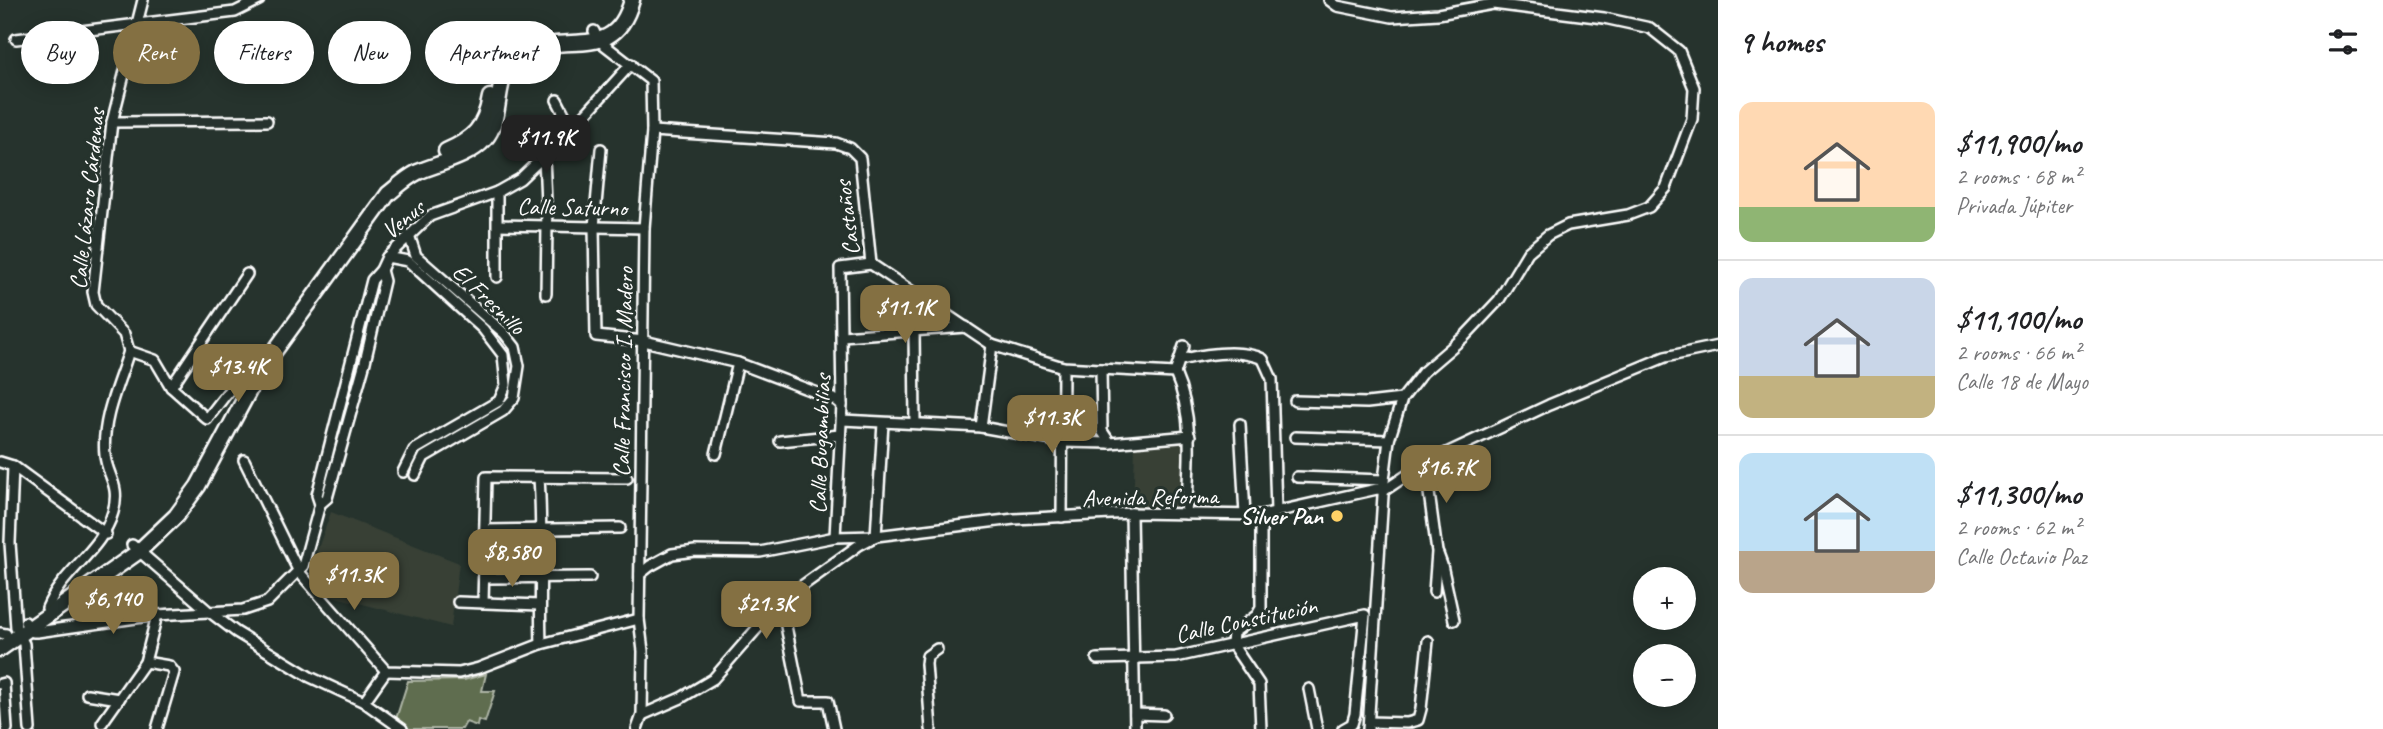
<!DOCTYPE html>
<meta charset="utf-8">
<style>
:root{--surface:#fff;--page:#f2f2f2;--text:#202124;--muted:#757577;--line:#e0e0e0;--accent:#847042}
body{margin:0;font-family:Caveat,sans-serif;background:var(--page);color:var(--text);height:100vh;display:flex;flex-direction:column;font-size:26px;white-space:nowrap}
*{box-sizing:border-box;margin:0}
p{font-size:23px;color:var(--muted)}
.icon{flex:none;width:38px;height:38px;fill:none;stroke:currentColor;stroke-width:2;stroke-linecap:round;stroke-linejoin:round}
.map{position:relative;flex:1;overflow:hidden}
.details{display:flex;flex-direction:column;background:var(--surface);width:665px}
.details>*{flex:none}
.hud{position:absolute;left:21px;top:21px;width:665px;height:63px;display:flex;gap:14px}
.controls{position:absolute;left:1633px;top:567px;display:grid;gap:14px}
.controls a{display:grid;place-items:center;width:63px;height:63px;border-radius:50%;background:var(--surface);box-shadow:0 4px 18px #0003;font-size:35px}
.price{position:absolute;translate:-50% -60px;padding:0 16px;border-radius:14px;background:var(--accent);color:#fff;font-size:23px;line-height:46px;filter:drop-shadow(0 2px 4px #0008)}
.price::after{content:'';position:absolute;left:50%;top:42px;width:21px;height:16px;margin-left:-10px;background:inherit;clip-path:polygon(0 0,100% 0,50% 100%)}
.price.selected{background:#222;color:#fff}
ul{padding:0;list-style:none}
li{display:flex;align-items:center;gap:21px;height:175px;padding:0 21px}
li+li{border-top:2px solid var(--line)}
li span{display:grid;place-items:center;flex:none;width:196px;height:140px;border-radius:14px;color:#555}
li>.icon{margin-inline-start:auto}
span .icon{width:84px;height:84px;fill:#fffc;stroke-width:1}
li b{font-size:30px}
h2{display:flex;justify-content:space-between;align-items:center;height:84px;padding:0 21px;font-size:30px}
.pill{padding:0 24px;border-radius:32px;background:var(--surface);box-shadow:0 4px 18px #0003;font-size:24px;line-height:63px}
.pill.selected{background:var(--accent);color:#fff}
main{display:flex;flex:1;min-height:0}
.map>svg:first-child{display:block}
.built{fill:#374036}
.green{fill:#5f6d4f;stroke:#afb6a7;stroke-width:2}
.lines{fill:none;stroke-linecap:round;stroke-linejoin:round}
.street-casing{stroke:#fff;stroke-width:14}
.primary-casing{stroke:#fff;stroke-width:19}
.street{stroke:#26332d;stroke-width:9}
.primary{stroke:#26332d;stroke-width:14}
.poi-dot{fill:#ffd166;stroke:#26332d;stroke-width:2.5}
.labels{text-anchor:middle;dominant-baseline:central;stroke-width:6;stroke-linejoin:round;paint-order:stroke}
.street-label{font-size:24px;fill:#fff;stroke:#26332d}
.poi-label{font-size:24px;font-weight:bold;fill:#fff;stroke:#26332d;text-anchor:end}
</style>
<main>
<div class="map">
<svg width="1718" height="729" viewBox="0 0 1718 729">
<rect width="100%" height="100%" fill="#26332d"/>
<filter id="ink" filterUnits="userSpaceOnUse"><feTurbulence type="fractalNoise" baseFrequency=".0143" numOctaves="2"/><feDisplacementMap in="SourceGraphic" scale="14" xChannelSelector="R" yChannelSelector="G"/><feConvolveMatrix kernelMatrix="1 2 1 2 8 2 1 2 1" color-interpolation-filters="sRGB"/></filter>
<g filter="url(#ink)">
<g class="built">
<polygon points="1184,443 1183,514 1133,514 1135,445"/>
<polygon points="331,512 459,563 451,627 324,594 310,571"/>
</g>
<polygon class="green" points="486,674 482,691 495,691 485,722 478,720 477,726 466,722 462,729 409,729 396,719 408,681 464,680"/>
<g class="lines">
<defs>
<g id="street">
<polyline points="1329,0 1337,6 1392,17 1438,14 1493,4 1604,18 1650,28 1679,51 1694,88 1692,119 1666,188 1649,207 1628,215 1568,225 1548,235 1528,252 1499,300 1465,336 1423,372 1402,399 1389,440 1384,480 1368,729"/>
<polyline points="594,31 598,40 651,81 652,131 644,228 641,479 639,619 643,651 642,715 637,729"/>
<polyline points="16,39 235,12 259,0"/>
<polyline points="557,100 572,129"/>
<polyline points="112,122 267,121"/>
<polyline points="652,131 836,143 850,148 860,158 871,264"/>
<polyline points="601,149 594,227 596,336 644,341 738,363 836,400 842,405"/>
<polyline points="544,156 547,226 546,294"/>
<polyline points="497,192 497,277"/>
<polyline points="498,225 644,228"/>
<polyline points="409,235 416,256 504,333 515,347 519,366 514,398 503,411 424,457 415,475"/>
<polyline points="387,257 408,261 483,329 503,355 506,385 499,401 414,450 403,472"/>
<polyline points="871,264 992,345 1063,367 1175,373"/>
<polyline points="914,330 915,423"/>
<polyline points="842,336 966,327"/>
<polyline points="129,351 124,334 96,305 93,292 112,122 143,0"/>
<polyline points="129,351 155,360 171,387 207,419 231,388 251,372"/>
<path d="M1180,360C1205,354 1239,348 1263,359L1272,379L1276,512"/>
<polyline points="1101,369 1102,431 1110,443"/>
<path d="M1175,373C1195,418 1189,466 1186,514"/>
<polyline points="1175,373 1184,346"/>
<polyline points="171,387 247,274"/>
<polyline points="1295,401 1367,403 1402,399"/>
<polyline points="842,420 981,427 1063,442 1110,443 1190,436"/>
<polyline points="1240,424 1245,515"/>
<polyline points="981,427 992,345"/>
<polyline points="1295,437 1389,440"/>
<polyline points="780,441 840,435"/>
<polyline points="716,454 738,363"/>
<polyline points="244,460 299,572 386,671 459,673 479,668 541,644 639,619"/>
<polyline points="0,462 13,466 106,534"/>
<polyline points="1425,463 1437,552 1434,592"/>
<polyline points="13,466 10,543 16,628 24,644 30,729"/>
<polyline points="1297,477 1384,480"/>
<path d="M539,478C543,533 539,588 541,644"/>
<polyline points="320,504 327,498 365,362 384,281 381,270"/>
<polyline points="1131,513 1135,729"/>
<polyline points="1261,515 1261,608 1257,615 1233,633 1232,644 1259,684 1261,729"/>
<polyline points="1062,517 1063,367"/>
<polyline points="486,530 620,528"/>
<polyline points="835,537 842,405 840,268 871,264"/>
<polyline points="132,545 207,610 236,632 310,677 364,702 402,729"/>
<polyline points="1438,554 1442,565 1454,620"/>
<polyline points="640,574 650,566 672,554 695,551 760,552 835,537 876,536 1014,519 1131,513 1261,515 1377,489 1385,490 1425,463 1549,405 1665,357 1718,346"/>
<polyline points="484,578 590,577"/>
<polyline points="781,601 801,701 828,701 834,729"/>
<polyline points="458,602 540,605"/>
<polyline points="483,603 486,477 627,478"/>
<path d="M47,608C62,571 102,551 113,512C121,484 107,477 105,455C101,420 119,383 129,351"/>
<polyline points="25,622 33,632 37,632 157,615 243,610 267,602 303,566 320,504 317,495 372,280 381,270 387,257 430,216 497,192 520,179 572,129 631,64"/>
<polyline points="0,633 6,634"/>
<polyline points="1097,659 1176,657 1365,615 1355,714 1352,724 1343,729"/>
<polyline points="145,662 169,666 174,672 157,729"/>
<polyline points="0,684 4,683 7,729"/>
<polyline points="1309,689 1317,729"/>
<polyline points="87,694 119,699"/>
<polyline points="364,702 386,671"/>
<polyline points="1135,714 1164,715"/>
<polyline points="642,715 681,698 713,679 781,601 859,545 876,536 883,423"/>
<polyline points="1369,722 1407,723 1418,720 1421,709 1428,641"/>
<polyline points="102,723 145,662 157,615"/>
<polyline points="931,729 926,664 927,656 937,649"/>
</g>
<g id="primary">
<path d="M446,151C473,139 485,128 490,97"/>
<path d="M0,649L138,552L176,516L198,486L258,374L388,194C398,186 406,178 418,172C439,163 469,157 485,139C507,114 488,68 527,51C571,32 615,62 632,0"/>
</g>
</defs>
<use href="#street" class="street-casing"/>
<use href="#primary" class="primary-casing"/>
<use href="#street" class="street"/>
<use href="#primary" class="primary"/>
</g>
</g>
<circle class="poi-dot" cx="1337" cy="516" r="7"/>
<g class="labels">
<g class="street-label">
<text transform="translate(87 199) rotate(-84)">Calle Lázaro Cárdenas</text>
<text transform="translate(572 207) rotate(1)">Calle Saturno</text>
<text transform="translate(847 218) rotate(-97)">Castaños</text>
<text transform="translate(403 219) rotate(-39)">Venus</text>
<text transform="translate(489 299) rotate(44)">El Fresnillo</text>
<text transform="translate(623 372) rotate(-89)">Calle Francisco I. Madero</text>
<text transform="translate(820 444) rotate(-88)">Calle Bugambilias</text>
<text transform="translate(1150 497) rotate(-1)">Avenida Reforma</text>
<text transform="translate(1246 620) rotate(-12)">Calle Constitución</text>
</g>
<g class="poi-label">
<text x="1323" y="516">Silver Pan</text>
</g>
</g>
</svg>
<div class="controls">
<a>+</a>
<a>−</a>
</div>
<b class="price selected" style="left:546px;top:175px">$11.9K</b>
<b class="price" style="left:905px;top:345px">$11.1K</b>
<b class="price" style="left:238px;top:404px">$13.4K</b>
<b class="price" style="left:1052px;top:455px">$11.3K</b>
<b class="price" style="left:1446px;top:505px">$16.7K</b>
<b class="price" style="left:512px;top:589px">$8,580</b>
<b class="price" style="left:354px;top:612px">$11.3K</b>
<b class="price" style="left:113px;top:636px">$6,140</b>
<b class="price" style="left:766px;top:641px">$21.3K</b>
<div class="hud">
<a class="pill">Buy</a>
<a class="pill selected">Rent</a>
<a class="pill">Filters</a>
<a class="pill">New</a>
<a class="pill">Apartment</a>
</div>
</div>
<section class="details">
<h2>9 homes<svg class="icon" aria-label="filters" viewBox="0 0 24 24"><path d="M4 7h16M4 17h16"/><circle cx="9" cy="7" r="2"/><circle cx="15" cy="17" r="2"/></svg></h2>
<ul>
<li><span style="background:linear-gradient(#ffd9b3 75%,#8fb573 0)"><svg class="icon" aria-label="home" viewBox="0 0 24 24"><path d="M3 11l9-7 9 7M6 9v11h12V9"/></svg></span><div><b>$11,900/mo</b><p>2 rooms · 68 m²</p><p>Privada Júpiter</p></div></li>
<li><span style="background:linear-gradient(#c9d6e8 70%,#c2b280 0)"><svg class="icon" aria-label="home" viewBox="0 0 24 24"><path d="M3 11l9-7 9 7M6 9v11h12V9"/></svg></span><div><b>$11,100/mo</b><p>2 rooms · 66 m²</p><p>Calle 18 de Mayo</p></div></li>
<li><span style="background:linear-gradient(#bfe0f5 70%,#b9a48a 0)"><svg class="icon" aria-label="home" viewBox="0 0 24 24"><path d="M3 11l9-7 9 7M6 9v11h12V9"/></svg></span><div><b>$11,300/mo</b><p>2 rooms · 62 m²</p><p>Calle Octavio Paz</p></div></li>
</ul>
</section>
</main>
